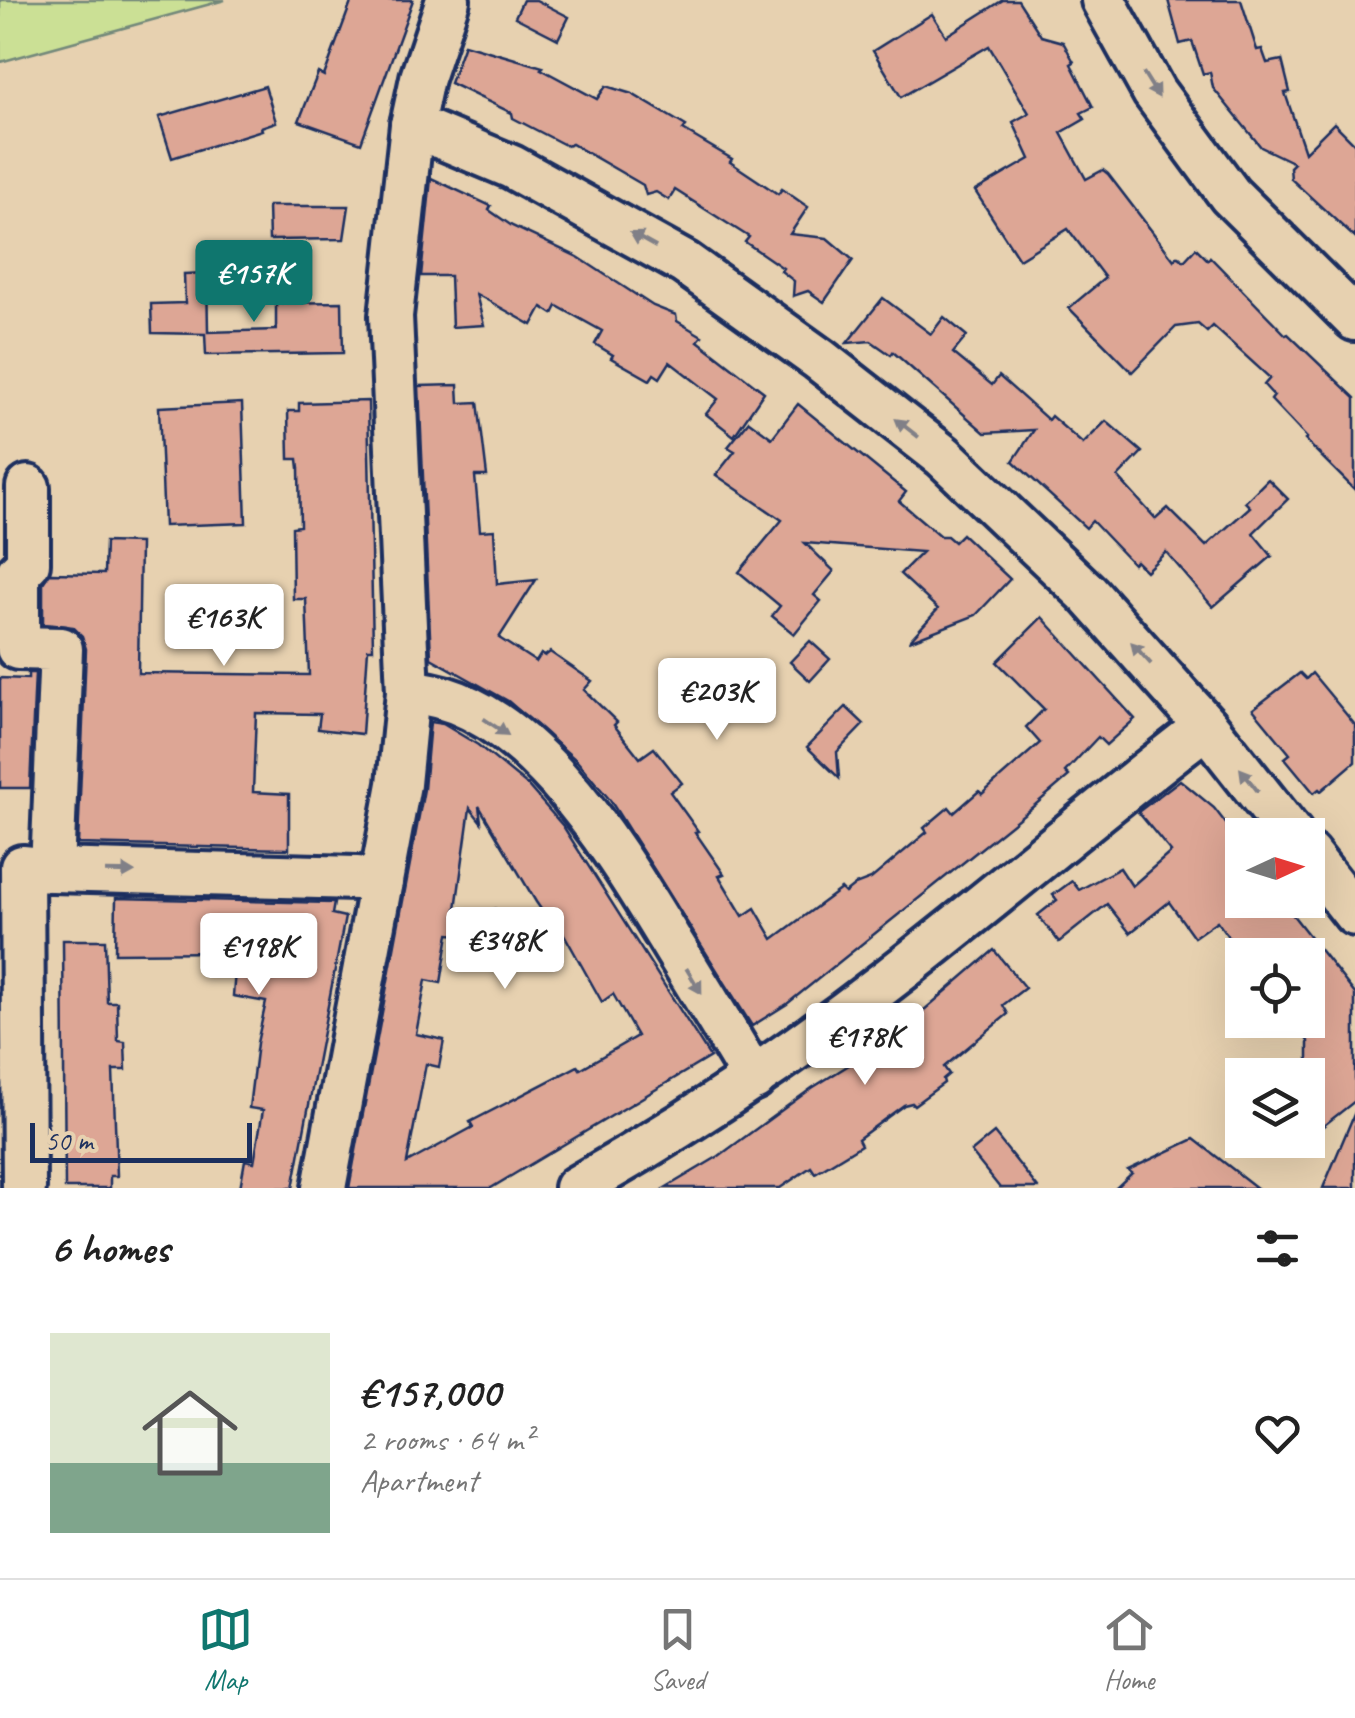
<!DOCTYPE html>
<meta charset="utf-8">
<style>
:root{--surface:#fff;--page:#f2f2f2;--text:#222;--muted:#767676;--line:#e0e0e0;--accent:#0f766e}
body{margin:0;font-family:Caveat,sans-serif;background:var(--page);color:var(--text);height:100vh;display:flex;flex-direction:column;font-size:38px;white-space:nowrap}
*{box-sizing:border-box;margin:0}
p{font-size:32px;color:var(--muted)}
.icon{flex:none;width:55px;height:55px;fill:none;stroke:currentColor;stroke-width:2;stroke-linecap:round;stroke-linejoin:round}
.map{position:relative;height:1188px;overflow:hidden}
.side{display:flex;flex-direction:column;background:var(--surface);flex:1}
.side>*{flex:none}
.needle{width:65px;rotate:86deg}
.buttons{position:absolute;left:1225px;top:818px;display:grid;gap:20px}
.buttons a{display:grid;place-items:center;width:100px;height:100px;border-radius:0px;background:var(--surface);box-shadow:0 10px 40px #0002;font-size:50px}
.scale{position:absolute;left:30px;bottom:25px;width:222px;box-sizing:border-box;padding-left:10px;border:5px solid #1b2f5e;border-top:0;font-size:28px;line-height:35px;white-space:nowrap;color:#1b2f5e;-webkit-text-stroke:8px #e7d1b0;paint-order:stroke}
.price{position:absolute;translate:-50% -85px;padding:0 22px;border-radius:10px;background:#fff;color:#222;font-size:32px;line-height:65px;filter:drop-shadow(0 2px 5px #0008)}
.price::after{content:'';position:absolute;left:50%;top:60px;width:30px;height:22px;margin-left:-15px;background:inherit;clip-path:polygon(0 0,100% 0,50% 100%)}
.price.on{background:var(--accent);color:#fff}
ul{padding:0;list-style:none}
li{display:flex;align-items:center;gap:30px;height:250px;padding:0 50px}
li+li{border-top:2px solid var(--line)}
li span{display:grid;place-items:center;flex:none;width:280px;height:200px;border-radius:0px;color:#555}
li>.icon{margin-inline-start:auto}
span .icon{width:120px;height:120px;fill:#fffc;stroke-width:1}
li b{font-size:42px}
h2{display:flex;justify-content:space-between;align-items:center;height:120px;padding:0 50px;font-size:42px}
.dock{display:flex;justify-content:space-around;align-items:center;height:140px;border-top:2px solid var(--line);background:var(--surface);font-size:28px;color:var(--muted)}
.dock a{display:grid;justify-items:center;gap:5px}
.dock .on{color:var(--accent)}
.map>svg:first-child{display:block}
.green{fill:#cbe095;stroke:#73887a;stroke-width:2.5}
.building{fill:#dda695;stroke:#1b2f5e;stroke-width:2.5;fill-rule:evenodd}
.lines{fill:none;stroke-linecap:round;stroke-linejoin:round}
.minor-casing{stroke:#1b2f5e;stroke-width:50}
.minor{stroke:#e7d1b0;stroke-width:42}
.oneway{fill:#818087}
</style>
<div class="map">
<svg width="1355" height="1188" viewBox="0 0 1355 1188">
<rect width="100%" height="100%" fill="#e7d1b0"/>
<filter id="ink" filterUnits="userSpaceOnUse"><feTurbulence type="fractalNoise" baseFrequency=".01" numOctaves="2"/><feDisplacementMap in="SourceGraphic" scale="20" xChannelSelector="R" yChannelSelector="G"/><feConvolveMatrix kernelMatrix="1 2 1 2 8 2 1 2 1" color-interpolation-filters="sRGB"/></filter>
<g filter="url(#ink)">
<polygon class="green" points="0,0 225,0 0,62"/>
<g class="building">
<polygon points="352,0 413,0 361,143 299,121 318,73 324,76"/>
<polygon points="523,0 536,0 569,17 558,39 515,17"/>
<polygon points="1003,0 1018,0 1041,36 1063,42 1074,62 1071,64 1093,107 1081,113 1085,119 1061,133 1086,179 1103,170 1108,174 1174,260 1178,256 1184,261 1196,248 1208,260 1210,257 1286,335 1288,334 1355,398 1355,490 1305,440 1307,438 1271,400 1274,396 1264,385 1270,378 1213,326 1207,332 1198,324 1176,327 1132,372 1069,308 1105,278 1068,229 1019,259 975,191 1030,159 1013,122 1029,113 989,46 901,97 873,51 932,14 946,36"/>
<polygon points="1168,0 1241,0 1257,50 1262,49 1267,63 1282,60 1290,92 1285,93 1305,152 1334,123 1355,144 1355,238 1291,179 1290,167 1294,163 1261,147 1213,88 1210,72 1203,74 1192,41 1180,44"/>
<polygon points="464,44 543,67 541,69 597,99 606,86 632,94 686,126 683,130 732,159 730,162 778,194 782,189 808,207 790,234 827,238 853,260 824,302 808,291 793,296 794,281 781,271 783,268 745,242 749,237 675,190 669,200 656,192 646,195 643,185 572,144 567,146 513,118 512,113 450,83"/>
<polygon points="265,86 276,122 261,127 262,130 172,158 159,117"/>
<polygon points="431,178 491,206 489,210 512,226 578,257 653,306 676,315 677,321 702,336 698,341 764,392 734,436 706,414 718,399 670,362 660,378 654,374 650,380 611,358 613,355 595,344 602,331 557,306 553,314 542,307 532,325 476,294 484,325 452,327 450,276 421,276"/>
<polygon points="268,206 349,206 344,239 269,240"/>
<polygon points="207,273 208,332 276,330 276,303 342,302 343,353 206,355 205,334 152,333 151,304 185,303 184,274"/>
<polygon points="883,298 931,334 944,317 967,336 953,353 992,385 999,376 1048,420 1051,416 1083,444 1106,421 1142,452 1118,477 1156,519 1168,508 1206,546 1250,507 1245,502 1268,479 1288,499 1253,533 1272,556 1213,607 1166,552 1146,571 1136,561 1133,564 1092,521 1086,528 1013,461 1034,430 985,433 893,352 891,355 871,341 847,343"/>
<polygon points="458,385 459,403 478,402 487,476 475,476 480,531 494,530 497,584 536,580 499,638 536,662 541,654 545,656 550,652 592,681 584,690 617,722 614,725 640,758 654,748 682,783 670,792 698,831 695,832 724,874 719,876 743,916 755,908 773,939 841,889 845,893 855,885 871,879 927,832 924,828 949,807 954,813 979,791 982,794 1040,743 1026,727 1044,709 997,662 1042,617 1135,719 1106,745 1098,737 1065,772 1069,776 1035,805 787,1004 752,1026 610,800 576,760 508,701 431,658 419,386"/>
<polygon points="368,401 373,649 368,649 362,734 318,729 320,714 256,713 253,792 289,794 289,849 78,844 86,649 82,636 73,627 43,624 43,583 49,573 104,574 105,542 140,543 138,673 309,675 306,599 293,599 292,527 300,526 299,468 298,459 289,459 288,411 299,411 299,403"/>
<polygon points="242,403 246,523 164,526 159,407"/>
<polygon points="798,404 906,492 899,501 940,536 947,536 954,542 962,534 1010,579 976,615 909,641 938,609 900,574 922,552 805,543 834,571 814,595 821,601 794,634 772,616 780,606 739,572 782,520 716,475 735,451 728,447 749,421 772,438"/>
<polygon points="810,641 830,659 810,681 790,662"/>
<polygon points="28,673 35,673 30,788 0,788 0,678 28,679"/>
<polygon points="1300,673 1306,679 1312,673 1355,725 1355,762 1321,791 1319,789 1314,793 1285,758 1290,754 1253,709"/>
<polygon points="846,707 864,724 837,752 839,778 807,747"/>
<path d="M430,722L443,724L478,745L528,786L563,826L710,1057L491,1188H349L424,789ZM479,806L536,902L545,915L551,911L602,1002L613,994L637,1036L580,1069L578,1066L470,1122L473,1127L407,1163L426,1064L439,1067L444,1040L416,1034L426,980L441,983L449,934L500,938L495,909L455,916L470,808L481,822Z"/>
<polygon points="1180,780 1214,808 1227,825 1227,832 1242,849 1242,900 1281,900 1355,994 1355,1101 1308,1138 1308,1041 1291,1020 1308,1020 1308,955 1241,955 1217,921 1194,937 1169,902 1130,933 1107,904 1059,942 1038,915 1057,900 1053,895 1072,881 1079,890 1120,868 1132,886 1171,852 1138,812"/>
<polygon points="116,898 334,903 332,914 345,917 293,1188 240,1188 245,1160 254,1162 263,1110 249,1108 257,1043 266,1002 233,996 236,958 222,958 222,952 115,953"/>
<polygon points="63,940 105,940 107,1002 117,1002 118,1041 125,1042 126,1070 113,1070 117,1176 110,1176 110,1188 65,1188"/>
<polygon points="994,950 1025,988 1003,1005 1008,1014 944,1067 949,1074 943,1079 944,1083 914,1105 912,1103 904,1105 858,1139 861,1145 815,1173 811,1167 780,1188 665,1188 719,1156 812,1088 865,1055 909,1023"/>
<polygon points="1355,1112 1355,1188 1323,1188"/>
<polygon points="994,1133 1038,1188 1000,1188 971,1152"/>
<polygon points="1194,1139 1257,1188 1116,1188 1132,1173 1128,1170"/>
</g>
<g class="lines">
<defs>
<g id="minor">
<polyline points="1103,0 1154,92 1230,195 1355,319"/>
<polyline points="412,125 512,167 685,263 819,359 943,456 1088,594 1206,726 1292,835"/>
<polyline points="28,487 28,563 18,573 18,648 61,649 52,870"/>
<path d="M408,692C527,696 619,857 674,947C701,991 728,1035 754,1079"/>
<polyline points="1308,854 1355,914"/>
<polyline points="24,1188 22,867 52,870 357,878 381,882"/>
<polyline points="324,1188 399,784 408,692 391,316 412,125 422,78 448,0"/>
<path d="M576,1188C687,1125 792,1055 892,977C998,895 1100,807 1206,726"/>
</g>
</defs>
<use href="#minor" class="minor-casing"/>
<use href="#minor" class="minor"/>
</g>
<defs><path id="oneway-solid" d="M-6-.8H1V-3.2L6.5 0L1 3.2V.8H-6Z" transform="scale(2.5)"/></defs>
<g class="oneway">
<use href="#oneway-solid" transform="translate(1151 85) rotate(58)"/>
<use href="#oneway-solid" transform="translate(643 240) rotate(-151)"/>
<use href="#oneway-solid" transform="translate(907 428) rotate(-142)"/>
<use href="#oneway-solid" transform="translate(1141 653) rotate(-132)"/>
<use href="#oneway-solid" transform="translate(496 727) rotate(34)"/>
<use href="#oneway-solid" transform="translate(1249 780) rotate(-128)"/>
<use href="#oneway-solid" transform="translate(120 872) rotate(1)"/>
<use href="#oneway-solid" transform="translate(694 981) rotate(59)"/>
</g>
</g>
</svg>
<div class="buttons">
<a><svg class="needle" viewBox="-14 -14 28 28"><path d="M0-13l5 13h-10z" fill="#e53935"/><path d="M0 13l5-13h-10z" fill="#767676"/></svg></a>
<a><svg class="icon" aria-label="locate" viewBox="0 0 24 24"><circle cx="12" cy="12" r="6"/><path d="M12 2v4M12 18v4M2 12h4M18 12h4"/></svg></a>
<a><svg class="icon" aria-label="layers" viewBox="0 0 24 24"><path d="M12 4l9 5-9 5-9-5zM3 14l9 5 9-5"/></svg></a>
</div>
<div class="scale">50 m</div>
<b class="price on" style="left:254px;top:325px">€157K</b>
<b class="price" style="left:224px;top:669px">€163K</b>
<b class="price" style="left:717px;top:743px">€203K</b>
<b class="price" style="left:505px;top:992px">€348K</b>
<b class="price" style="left:259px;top:998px">€198K</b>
<b class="price" style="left:865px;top:1088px">€178K</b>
</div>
<section class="side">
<h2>6 homes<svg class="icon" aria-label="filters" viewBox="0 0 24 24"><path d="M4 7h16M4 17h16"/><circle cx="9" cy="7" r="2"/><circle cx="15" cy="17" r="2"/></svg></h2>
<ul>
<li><span style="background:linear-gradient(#dfe7d0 65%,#7fa58c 0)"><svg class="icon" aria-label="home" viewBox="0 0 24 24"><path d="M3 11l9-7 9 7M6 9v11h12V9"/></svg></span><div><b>€157,000</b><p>2 rooms · 64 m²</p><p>Apartment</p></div><svg class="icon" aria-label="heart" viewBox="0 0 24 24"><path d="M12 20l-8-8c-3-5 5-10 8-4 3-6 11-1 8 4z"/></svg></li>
</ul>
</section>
<nav class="dock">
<a class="on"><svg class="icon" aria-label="map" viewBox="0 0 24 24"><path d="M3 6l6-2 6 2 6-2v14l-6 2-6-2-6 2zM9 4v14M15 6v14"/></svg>Map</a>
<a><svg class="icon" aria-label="saved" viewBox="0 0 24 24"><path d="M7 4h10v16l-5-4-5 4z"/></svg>Saved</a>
<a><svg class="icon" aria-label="home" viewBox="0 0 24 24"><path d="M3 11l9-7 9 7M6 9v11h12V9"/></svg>Home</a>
</nav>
